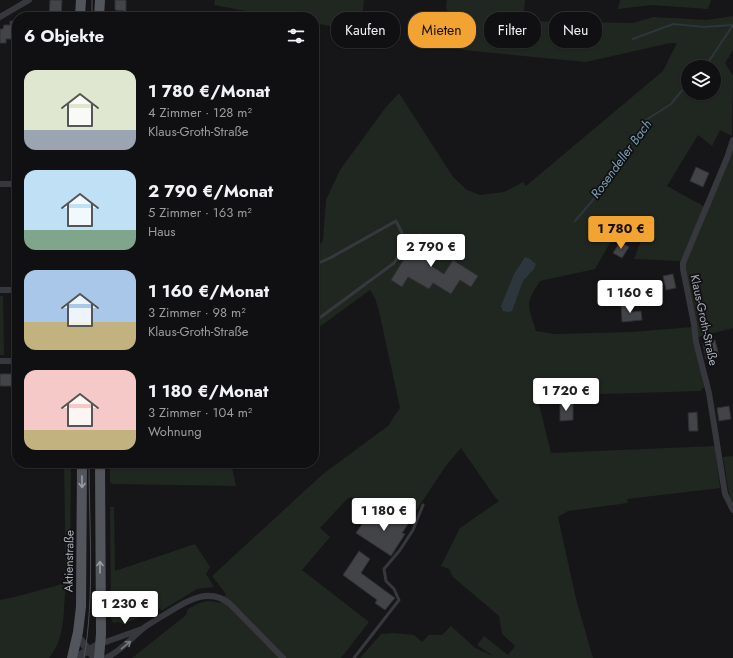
<!DOCTYPE html>
<html lang="de">
<meta charset="utf-8">
<style>
:root{--surface:#101012;--page:#1e1e20;--text:#f1f3f6;--muted:#9c9d9f;--line:#303032;--accent:#f3a332}
body{margin:0;font-family:Jost,sans-serif;background:var(--page);color:var(--text);height:100vh;display:flex;flex-direction:column;font-size:15px;white-space:nowrap}
*{box-sizing:border-box;margin:0}
p{font-size:13px;color:var(--muted)}
.icon{flex:none;width:22px;height:22px;fill:none;stroke:currentColor;stroke-width:2;stroke-linecap:round;stroke-linejoin:round}
.map{position:relative;flex:1;overflow:hidden}
.side{position:absolute;left:12px;top:12px;width:307px;height:456px;display:flex;flex-direction:column;background:var(--surface);border-radius:16px;box-shadow:0 1px 3px #0004,0 0 0 1px var(--line)}
.side>*{flex:none}
.guide{position:absolute;left:331px;top:12px;width:342px;height:36px;display:flex;gap:8px}
.tools{position:absolute;left:681px;top:60px;display:grid;gap:8px}
.tools a{display:grid;place-items:center;width:40px;height:40px;border-radius:50%;background:var(--surface);box-shadow:0 1px 3px #0004,0 0 0 1px var(--line);font-size:20px}
.price{position:absolute;translate:-50% -34px;padding:0 9px;border-radius:4px;background:#fff;color:#222;font-size:13px;line-height:26px;filter:drop-shadow(0 1px 2px #0008)}
.price::after{content:'';position:absolute;left:50%;top:24px;width:12px;height:9px;margin-left:-6px;background:inherit;clip-path:polygon(0 0,100% 0,50% 100%)}
.price.selected{background:var(--accent);color:#111}
ul{padding:0;list-style:none}
li{display:flex;align-items:center;gap:12px;height:100px;padding:0 12px}
li span{display:grid;place-items:center;flex:none;width:112px;height:80px;border-radius:12px;color:#555}
li>.icon{margin-inline-start:auto}
span .icon{width:48px;height:48px;fill:#fffc;stroke-width:1}
li b{font-size:17px}
h2{display:flex;justify-content:space-between;align-items:center;height:48px;padding:0 12px;font-size:17px}
.chip{padding:0 14px;border-radius:16px;background:var(--surface);box-shadow:0 1px 3px #0004,0 0 0 1px var(--line);font-size:14px;line-height:36px}
.chip.selected{background:var(--accent);color:#111}
.map>svg:first-child{display:block}
.green{fill:#202720;fill-rule:evenodd}
.water{fill:#2c363c}
.lines{fill:none;stroke-linecap:round;stroke-linejoin:round}
.stream{stroke:#2c363c;stroke-width:2}
.building{fill:#424448;stroke:#303034}
.service{stroke:#37383d;stroke-width:3}
.minor{stroke:#37383d;stroke-width:6}
.tertiary{stroke:#37383d;stroke-width:8}
.primary{stroke:#53555c;stroke-width:10}
.tram{stroke:#4c4e54;stroke-width:1}
.oneway{stroke:#969ca6}
.oneway2{stroke:#757981}
.labels{text-anchor:middle;dominant-baseline:central;stroke-width:3.5;stroke-linejoin:round;paint-order:stroke}
.street-label{font-size:12px;fill:#a7aeb8;stroke:#111113}
.water-label{font-size:13px;font-style:italic;fill:#7e9eb3;stroke:#111113}
</style>
<div class="map">
<svg width="733" height="658" viewBox="0 0 733 658">
<rect width="100%" height="100%" fill="#161618"/>
<g class="green">
<polygon points="215,0 364,0 361,32 314,23 314,17 279,17 214,5"/>
<path d="M447,0H525L523,21L633,23L653,17L707,20L733,16V50L725,63L733,76L732,136L720,130L712,146L698,135L667,186L705,207L682,259L679,261L634,259L643,236L623,220L595,269L540,281C524,305 528,304 536,331L555,334L632,332L693,327L704,387L700,391L537,396L551,453L715,446L720,488L627,499L628,503L568,511L558,517L576,599L593,658H360L381,634L393,633L414,635L422,642L429,635H442L451,626L475,648L493,656L477,645L484,636L508,655L515,646L502,634L499,616L453,577L449,569L441,566L460,528L499,501L495,497L461,448L445,467L414,514L368,504L359,505L352,497L347,499L320,528L330,537L302,570L369,622L341,658H132L186,615L188,609C201,602 205,599 220,603L226,594L212,576L323,474L388,426L400,408L379,311L375,298L370,290L314,331V250L323,241L326,200L340,170L386,107L399,93L453,177L467,190L480,195L504,192L523,182L526,186L663,71L677,43H670L586,62L463,50L446,7ZM688,67H714V93H688Z"/>
<polygon points="620,0 711,0 708,9 651,5 618,9"/>
<polygon points="733,147 733,328 698,337 685,271 686,261"/>
<polygon points="0,296 3,296 4,355 0,355"/>
<polygon points="733,456 733,505 730,500 723,457"/>
<path d="M64,463H71L70,577L66,583C63,609 66,638 49,658H0V600L15,597L66,583Z"/>
<polygon points="110,463 231,463 236,486 114,484 110,483"/>
<polygon points="110,507 114,507 115,571 195,544 210,567 206,574 214,587 197,589 161,611 160,608 124,624 118,622 113,623 111,617"/>
</g>
<polygon class="water" points="525,257 530,259 536,264 534,269 523,281 512,311 508,312 503,311 501,306 514,274"/>
<g class="lines">
<g class="stream">
<polyline points="633,39 673,24 704,27 732,25"/>
<polyline points="705,67 733,25"/>
<polyline points="575,221 593,200 601,185 607,181 614,172 617,164 628,152 630,146 646,120 671,104 688,83"/>
</g>
</g>
<g class="building">
<polygon points="50,0 62,0 61,17 49,17"/>
<polygon points="115,0 126,0 126,17 120,17 120,11 124,11 115,10"/>
<polygon points="10,21 17,21 17,35 13,35 13,39 6,39 6,43 0,43 0,29 3,29 4,25 10,25"/>
<polygon points="696,167 709,173 703,187 690,181"/>
<polygon points="420,233 432,240 431,241 439,246 428,264 444,274 453,260 478,276 471,287 460,280 451,294 433,283 429,289 408,277 402,287 391,280"/>
<polygon points="620,242 629,247 622,258 613,253"/>
<polygon points="673,274 676,288 666,290 663,276"/>
<polygon points="632,303 632,312 641,311 642,320 622,322 621,304"/>
<polygon points="715,340 719,356 706,359 703,343"/>
<rect x="0" y="374" width="17" height="12"/>
<polygon points="560,403 573,403 573,420 560,421"/>
<polygon points="729,406 731,419 719,421 717,408"/>
<polygon points="697,412 698,431 689,431 688,413"/>
<polygon points="371,511 391,524 398,513 410,521 402,533 405,534 391,556 356,533"/>
<polygon points="359,551 370,559 361,573 395,598 385,610 375,603 377,600 343,575"/>
</g>
<g class="lines">
<g class="service">
<polyline points="314,265 330,258 396,221 407,243 394,263 314,322"/>
<polyline points="354,658 399,600 394,589 386,581 384,569 400,550 413,530 423,505"/>
</g>
<g class="minor">
<polyline points="0,17 29,0"/>
<polyline points="733,140 727,158 683,263 683,269 694,324 696,342 709,393 725,494 733,510"/>
<polyline points="0,184 17,184"/>
<polyline points="0,290 17,290"/>
<polyline points="0,361 17,361"/>
<polyline points="100,644 142,629"/>
<path d="M106,658C124,649 131,638 145,627C152,622 161,617 169,612C188,600 210,587 230,604L283,658"/>
</g>
<g class="tertiary">
<polyline points="77,636 95,658"/>
<polyline points="75,658 100,644"/>
</g>
<g class="primary">
<polyline points="80,17 81,0"/>
<polyline points="99,17 100,0"/>
<polyline points="72,658 78,632 81,607 82,463"/>
<polyline points="99,658 101,634 100,463"/>
</g>
<g class="tram">
<polyline points="92,17 92,0"/>
<path d="M84,658C95,596 89,526 89,463"/>
</g>
</g>
<defs><path id="oneway-shaft" d="M-6 0H5M1.5-3L5.5 0L1.5 3" fill="none" stroke-width="1.6" stroke-linecap="round" stroke-linejoin="round"/></defs>
<g class="oneway">
<use href="#oneway-shaft" transform="translate(82 482) rotate(89)"/>
<use href="#oneway-shaft" transform="translate(100 567) rotate(-90)"/>
</g>
<use class="oneway2" href="#oneway-shaft" transform="translate(126 645) rotate(-39)"/>
<g class="labels">
<g class="street-label">
<text transform="translate(704 320) rotate(78)">Klaus-Groth-Straße</text>
<text transform="translate(69 561) rotate(-89)">Aktienstraße</text>
</g>
<g class="water-label">
<text transform="translate(621 159) rotate(-54)">Rosendeller Bach</text>
</g>
</g>
</svg>
<div class="tools">
<a><svg class="icon" aria-label="layers" viewBox="0 0 24 24"><path d="M12 4l9 5-9 5-9-5zM3 14l9 5 9-5"/></svg></a>
</div>
<b class="price selected" style="left:621px;top:250px">1 780 €</b>
<b class="price" style="left:431px;top:268px">2 790 €</b>
<b class="price" style="left:630px;top:314px">1 160 €</b>
<b class="price" style="left:566px;top:412px">1 720 €</b>
<b class="price" style="left:384px;top:532px">1 180 €</b>
<b class="price" style="left:125px;top:625px">1 230 €</b>
<div class="guide">
<a class="chip">Kaufen</a>
<a class="chip selected">Mieten</a>
<a class="chip">Filter</a>
<a class="chip">Neu</a>
</div>
<section class="side">
<h2>6 Objekte<svg class="icon" aria-label="filters" viewBox="0 0 24 24"><path d="M4 7h16M4 17h16"/><circle cx="9" cy="7" r="2"/><circle cx="15" cy="17" r="2"/></svg></h2>
<ul>
<li><span style="background:linear-gradient(#dfe7d0 75%,#9aa5b1 0)"><svg class="icon" aria-label="home" viewBox="0 0 24 24"><path d="M3 11l9-7 9 7M6 9v11h12V9"/></svg></span><div><b>1 780 €/Monat</b><p>4 Zimmer · 128 m²</p><p>Klaus-Groth-Straße</p></div></li>
<li><span style="background:linear-gradient(#bfe0f5 75%,#7fa58c 0)"><svg class="icon" aria-label="home" viewBox="0 0 24 24"><path d="M3 11l9-7 9 7M6 9v11h12V9"/></svg></span><div><b>2 790 €/Monat</b><p>5 Zimmer · 163 m²</p><p>Haus</p></div></li>
<li><span style="background:linear-gradient(#a9c7e8 65%,#c2b280 0)"><svg class="icon" aria-label="home" viewBox="0 0 24 24"><path d="M3 11l9-7 9 7M6 9v11h12V9"/></svg></span><div><b>1 160 €/Monat</b><p>3 Zimmer · 98 m²</p><p>Klaus-Groth-Straße</p></div></li>
<li><span style="background:linear-gradient(#f6c9c9 75%,#c2b280 0)"><svg class="icon" aria-label="home" viewBox="0 0 24 24"><path d="M3 11l9-7 9 7M6 9v11h12V9"/></svg></span><div><b>1 180 €/Monat</b><p>3 Zimmer · 104 m²</p><p>Wohnung</p></div></li>
</ul>
</section>
</div>
